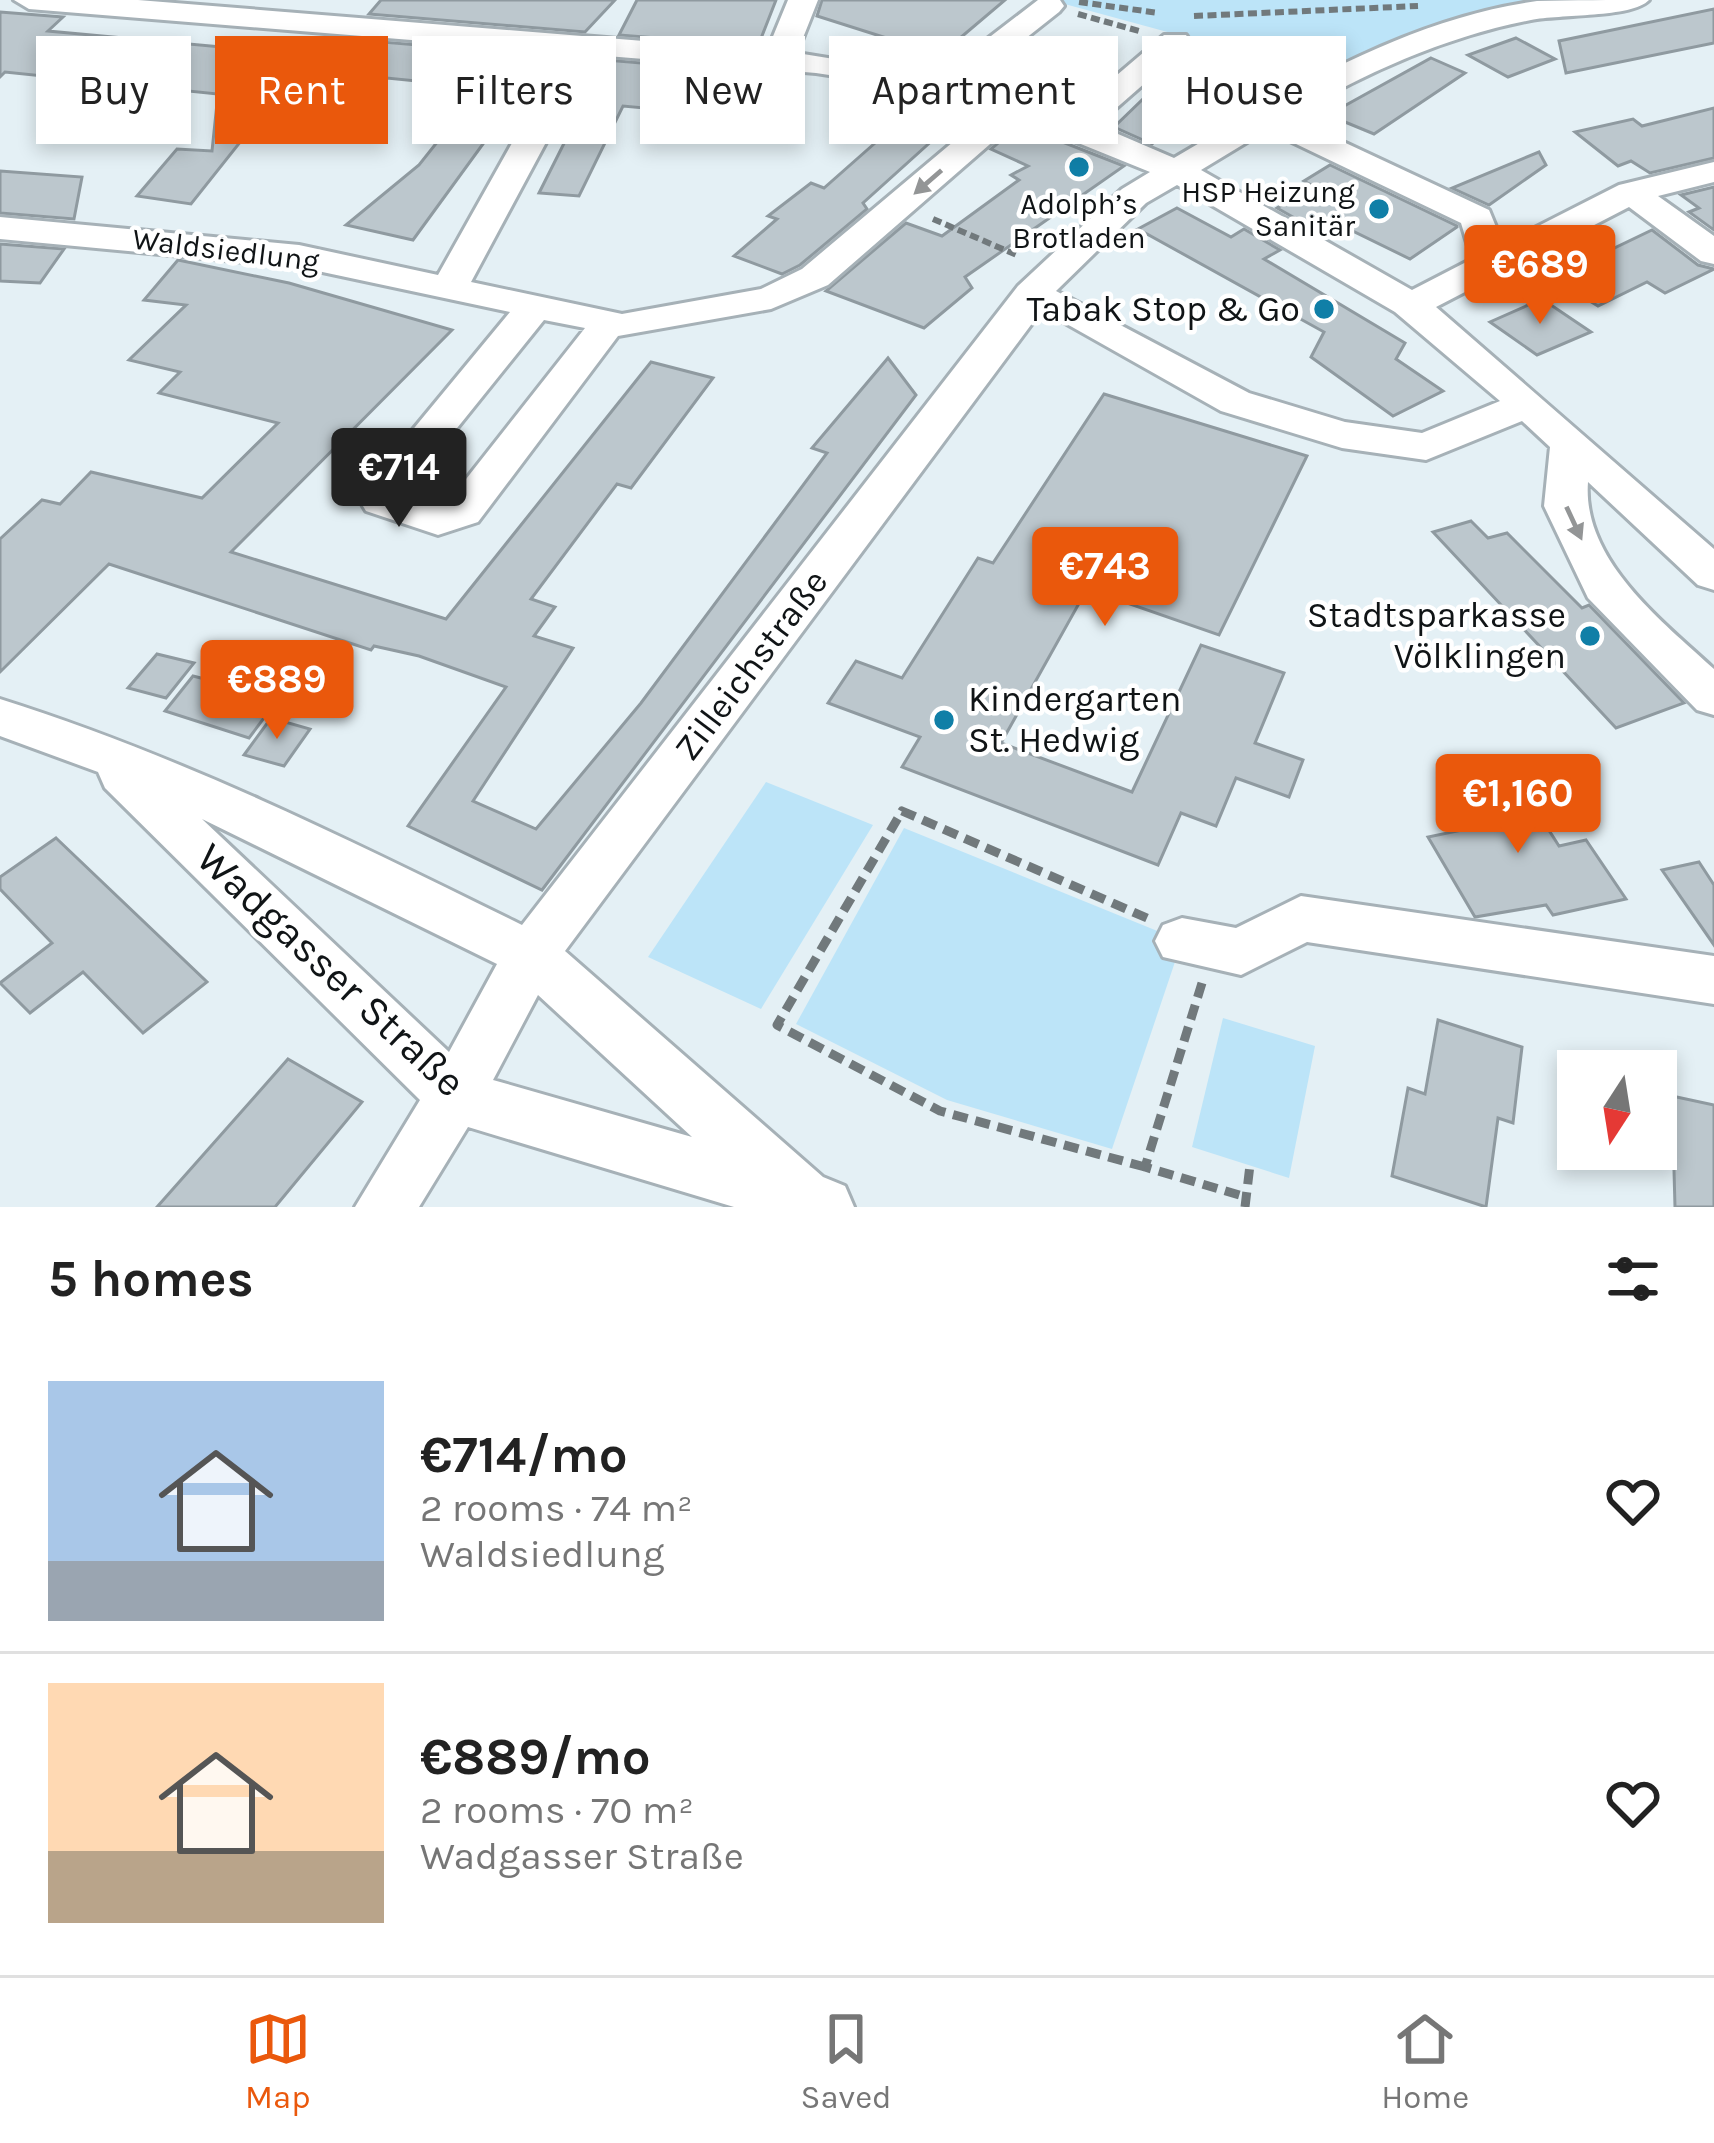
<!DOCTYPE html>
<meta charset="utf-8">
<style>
:root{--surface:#fff;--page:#f2f2f2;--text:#222;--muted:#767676;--line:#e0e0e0;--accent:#ea580c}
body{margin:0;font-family:Karla,sans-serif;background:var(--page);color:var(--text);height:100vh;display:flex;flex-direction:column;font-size:45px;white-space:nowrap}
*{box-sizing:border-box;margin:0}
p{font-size:39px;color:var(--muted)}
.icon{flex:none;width:66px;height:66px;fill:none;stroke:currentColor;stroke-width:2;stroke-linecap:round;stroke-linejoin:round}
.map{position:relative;height:1207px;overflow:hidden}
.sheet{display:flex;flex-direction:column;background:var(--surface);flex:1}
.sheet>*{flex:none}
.top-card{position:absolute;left:36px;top:36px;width:1644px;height:108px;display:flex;gap:24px}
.needle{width:78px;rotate:192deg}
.buttons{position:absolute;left:1557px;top:1050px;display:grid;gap:24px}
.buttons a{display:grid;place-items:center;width:120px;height:120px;border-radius:0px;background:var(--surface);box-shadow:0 6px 18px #0003;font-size:60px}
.price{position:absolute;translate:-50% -102px;padding:0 27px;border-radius:12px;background:var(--accent);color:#fff;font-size:39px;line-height:78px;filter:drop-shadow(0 3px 6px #0008)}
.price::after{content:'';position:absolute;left:50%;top:72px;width:36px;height:27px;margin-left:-18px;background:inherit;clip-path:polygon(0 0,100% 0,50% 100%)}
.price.active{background:#222;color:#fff}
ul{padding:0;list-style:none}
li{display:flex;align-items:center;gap:36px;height:300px;padding:0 48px}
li+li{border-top:3px solid var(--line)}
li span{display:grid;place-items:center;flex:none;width:336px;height:240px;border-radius:0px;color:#555}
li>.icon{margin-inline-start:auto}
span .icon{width:144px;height:144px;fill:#fffc;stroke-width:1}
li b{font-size:51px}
h2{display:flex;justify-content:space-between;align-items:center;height:144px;padding:0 48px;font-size:51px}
.pill{padding:0 42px;border-radius:0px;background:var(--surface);box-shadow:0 6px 18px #0003;font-size:42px;line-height:108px}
.pill.active{background:var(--accent);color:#fff}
.dock{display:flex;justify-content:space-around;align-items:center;height:168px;border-top:3px solid var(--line);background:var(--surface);font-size:33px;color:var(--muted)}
.dock a{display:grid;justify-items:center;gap:6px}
.dock .active{color:var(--accent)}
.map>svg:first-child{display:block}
.green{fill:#bce4f8}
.building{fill:#bcc7cd;stroke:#8f9aa0;stroke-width:3}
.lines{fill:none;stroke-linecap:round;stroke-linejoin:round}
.minor-casing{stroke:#a6b1b7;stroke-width:6}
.path-far1{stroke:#71797c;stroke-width:6;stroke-dasharray:9 4.5;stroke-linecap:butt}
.path{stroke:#71797c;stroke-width:9;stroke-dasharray:15 8;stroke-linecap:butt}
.minor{fill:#fff;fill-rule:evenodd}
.oneway{fill:#939596}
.poi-dot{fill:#107fa7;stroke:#fff;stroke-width:4.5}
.labels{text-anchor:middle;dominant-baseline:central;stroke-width:9;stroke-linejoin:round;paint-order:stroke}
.far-poi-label{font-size:30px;fill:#101416;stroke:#fff;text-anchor:end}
.far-street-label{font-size:30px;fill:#101416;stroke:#fff}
.poi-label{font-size:36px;fill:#101416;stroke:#fff;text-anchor:end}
.street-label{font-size:36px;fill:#101416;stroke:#fff}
.near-street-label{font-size:42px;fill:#101416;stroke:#fff}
</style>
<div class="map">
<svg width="1714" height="1207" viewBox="0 0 1714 1207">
<rect width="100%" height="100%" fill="#e4f0f5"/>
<g class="green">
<polygon points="1050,0 1610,0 1392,41 1321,74"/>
<polygon points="766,782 873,825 761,1009 648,957"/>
<polygon points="904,828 1182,941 1112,1149 947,1100 796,1024"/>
<polygon points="1223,1018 1315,1046 1289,1178 1192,1147"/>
</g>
<g class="building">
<polygon points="381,0 615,0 585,32 369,14"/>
<polygon points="637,0 776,0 758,46 619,35"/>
<polygon points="822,0 1005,0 940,55 817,16"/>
<polygon points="1714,9 1714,43 1566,73 1559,41"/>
<polygon points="0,12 63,17 48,31 232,48 239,40 338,50 347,39 562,57 488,137 413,240 346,225 419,165 477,92 464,91 467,86 387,78 348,130 256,122 191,204 137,196 177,149 212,151 218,94 5,72 0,77"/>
<polygon points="1516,38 1555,59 1508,77 1468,55"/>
<polygon points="1199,45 1239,57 1152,144 1114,127"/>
<polygon points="1431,58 1465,73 1374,134 1328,115"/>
<polygon points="606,60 748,72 733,108 658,102 655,109 623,106 579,196 539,193"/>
<polygon points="899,91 981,112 956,134 945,129 863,203 867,209 800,265 782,274 734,256 777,219 768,216 811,183 824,188 909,113 894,106"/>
<polygon points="1714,108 1714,158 1650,173 1631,161 1618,166 1575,132 1633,119 1642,126"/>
<polygon points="1019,125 1124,166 965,277 972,288 924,328 826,291 906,223 942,236 1019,180 1011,175 1028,166 991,149"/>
<polygon points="1539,152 1546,165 1489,205 1452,188"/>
<polygon points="1330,165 1457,226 1457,227 1410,259 1330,220 1314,229 1277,208 1313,186 1304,181"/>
<polygon points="0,171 82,177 74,219 0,213"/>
<polygon points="1714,187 1714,230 1689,212 1699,208 1681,195"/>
<polygon points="1177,208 1231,237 1244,229 1280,250 1264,259 1405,343 1396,359 1443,391 1393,416 1311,357 1324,332 1138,229"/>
<polygon points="1652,230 1698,265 1714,269 1665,293 1647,282 1598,306 1552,278"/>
<polygon points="0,244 64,249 40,283 0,281"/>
<polygon points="178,260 289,283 452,330 231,552 446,619 651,362 713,378 631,488 617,484 531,599 555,607 534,636 573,648 473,801 536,829 641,703 827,453 812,448 888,358 916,395 542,890 408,826 506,687 419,656 374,646 371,650 109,564 0,672 0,539 42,500 60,504 91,472 202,498 278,423 159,393 180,372 129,360 186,305 144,300"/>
<polygon points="1542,299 1591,332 1537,355 1490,322"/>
<polygon points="1104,394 1307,456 1219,635 1087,589 1001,743 1132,792 1201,645 1284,673 1255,743 1303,760 1289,797 1236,778 1216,826 1181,813 1158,865 902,767 920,737 828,703 856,661 902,678 978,558 993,563"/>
<polygon points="1471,521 1488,538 1507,533 1582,608 1589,605 1684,703 1616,728 1433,532"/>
<polygon points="157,654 194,663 166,698 128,688"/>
<polygon points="193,676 279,698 249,738 165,711"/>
<polygon points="271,718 310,729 284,766 244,755"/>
<polygon points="1515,777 1559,846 1586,840 1626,899 1553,915 1546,905 1475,917 1428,837 1467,829 1446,791"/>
<polygon points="56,838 207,982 143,1033 83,972 30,1013 0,983 52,943 0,889 0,877"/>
<polygon points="1699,862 1714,885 1714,945 1662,870"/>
<polygon points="1438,1020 1522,1047 1513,1123 1498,1118 1486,1207 1392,1176 1408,1088 1425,1094"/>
<polygon points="288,1059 362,1102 275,1207 157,1207"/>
<polygon points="1672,1096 1714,1105 1714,1207 1675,1207"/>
</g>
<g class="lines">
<defs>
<g id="minor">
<path d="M14,0H138L767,51L788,0H818L797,53L939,76L1038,0H1060L1064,6L1059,12L969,83L1070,115L1164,35H1186L1190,41L1186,47L1097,125L1174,158C1287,92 1405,19 1537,1C1573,0 1612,0 1649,0C1632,18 1559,14 1531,20C1447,36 1364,73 1290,117L1489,210L1503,244L1619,185L1714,162V182L1658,196L1714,236V264L1701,261L1629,207L1436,307L1714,549V590L1698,585L1588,482C1582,560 1662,621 1714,669V715L1697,710L1588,598L1544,506L1550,447L1522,421L1426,460L1342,448L1221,411L1042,310L565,951L823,1177L845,1186L854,1207H734L468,1127L419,1207H355L420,1100L105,788L98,772L0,736V699C181,756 352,841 522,925L1018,286L1122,189L1150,172L1019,119L828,285L771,309L618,336L478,522L438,535L366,511L360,501L363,490L510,312L299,267L0,239V217L299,245L438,275L548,79L564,70L580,79L471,282L622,314L761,289L802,269L991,110L895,85L816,73L29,9ZM1267,130L1461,223L1472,259L1412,290L1201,170ZM1177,185L1395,312L1500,401L1422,433L1345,422L1249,393L1056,291L1146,203ZM544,320L585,328L448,502L438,505L404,494ZM202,819L497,964L449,1052ZM538,995L692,1137L493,1080Z"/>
<polygon points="1301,896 1714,956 1714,1004 1307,942 1241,975 1163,957 1155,941 1163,925 1182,918 1236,928"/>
</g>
</defs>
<use href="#minor" class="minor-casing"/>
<g class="path-far1">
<polyline points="1079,2 1159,13"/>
<polyline points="1078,14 1139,31"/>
<polyline points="1194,16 1418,6"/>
<polyline points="933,219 1019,256"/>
</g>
<g class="path">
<polyline points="1202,983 1145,1167 1246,1197"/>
<polyline points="1145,1167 940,1111 777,1025 902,811 1147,918"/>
<polyline points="1245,1207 1250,1165"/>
</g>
<use href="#minor" class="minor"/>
</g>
<defs><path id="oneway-solid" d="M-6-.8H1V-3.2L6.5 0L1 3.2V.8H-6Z" transform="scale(3)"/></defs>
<g class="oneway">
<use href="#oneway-solid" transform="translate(928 182) rotate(139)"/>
<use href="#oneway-solid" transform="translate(1574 523) rotate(65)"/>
</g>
<g class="poi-dot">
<circle cx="1079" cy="167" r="12"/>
<circle cx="1379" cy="209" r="12"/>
<circle cx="1324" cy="309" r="12"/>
<circle cx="1590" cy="636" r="12"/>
<circle cx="944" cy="720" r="12"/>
</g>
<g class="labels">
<g class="far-poi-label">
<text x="1355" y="192">HSP Heizung<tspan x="1355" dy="34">Sanitär</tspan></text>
<text x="1079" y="204" text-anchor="middle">Adolph’s<tspan x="1079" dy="34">Brotladen</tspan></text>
</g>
<g class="far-street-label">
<text transform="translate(226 250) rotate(7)">Waldsiedlung</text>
</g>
<g class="poi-label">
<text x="1300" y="309">Tabak Stop &amp; Go</text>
<text x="1566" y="615">Stadtsparkasse<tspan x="1566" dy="41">Völklingen</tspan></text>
<text x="968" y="699" text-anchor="start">Kindergarten<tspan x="968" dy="41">St. Hedwig</tspan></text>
</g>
<g class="street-label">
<text transform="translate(751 665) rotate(-53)">Zilleichstraße</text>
</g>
<g class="near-street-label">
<text transform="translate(331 970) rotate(43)">Wadgasser Straße</text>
</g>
</g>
</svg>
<div class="buttons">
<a><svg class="needle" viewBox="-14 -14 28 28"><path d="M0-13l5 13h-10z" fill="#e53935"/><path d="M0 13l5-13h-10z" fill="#767676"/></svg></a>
</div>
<b class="price" style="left:1540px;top:327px">€689</b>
<b class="price active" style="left:399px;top:530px">€714</b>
<b class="price" style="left:1105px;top:629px">€743</b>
<b class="price" style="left:277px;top:742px">€889</b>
<b class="price" style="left:1518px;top:856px">€1,160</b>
<div class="top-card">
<a class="pill">Buy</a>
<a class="pill active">Rent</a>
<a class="pill">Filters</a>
<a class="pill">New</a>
<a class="pill">Apartment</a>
<a class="pill">House</a>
</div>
</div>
<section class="sheet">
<h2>5 homes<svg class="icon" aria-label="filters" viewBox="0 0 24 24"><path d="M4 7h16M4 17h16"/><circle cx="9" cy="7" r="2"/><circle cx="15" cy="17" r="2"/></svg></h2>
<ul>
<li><span style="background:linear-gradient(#a9c7e8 75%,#9aa5b1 0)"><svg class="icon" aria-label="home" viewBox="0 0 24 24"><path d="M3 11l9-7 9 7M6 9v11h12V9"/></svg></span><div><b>€714/mo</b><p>2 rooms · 74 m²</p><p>Waldsiedlung</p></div><svg class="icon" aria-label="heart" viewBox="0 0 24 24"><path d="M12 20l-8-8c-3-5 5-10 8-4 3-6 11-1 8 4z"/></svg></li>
<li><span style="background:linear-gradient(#ffd9b3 70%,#b9a48a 0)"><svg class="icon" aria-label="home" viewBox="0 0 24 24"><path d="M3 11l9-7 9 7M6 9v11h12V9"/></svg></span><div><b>€889/mo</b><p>2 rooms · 70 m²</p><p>Wadgasser Straße</p></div><svg class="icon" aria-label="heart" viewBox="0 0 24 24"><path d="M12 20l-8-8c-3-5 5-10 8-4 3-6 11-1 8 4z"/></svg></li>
</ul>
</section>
<nav class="dock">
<a class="active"><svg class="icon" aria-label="map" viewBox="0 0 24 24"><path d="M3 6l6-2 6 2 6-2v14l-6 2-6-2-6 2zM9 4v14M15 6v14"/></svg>Map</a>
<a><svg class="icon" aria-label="saved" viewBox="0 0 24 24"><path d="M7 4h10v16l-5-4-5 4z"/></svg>Saved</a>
<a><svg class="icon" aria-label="home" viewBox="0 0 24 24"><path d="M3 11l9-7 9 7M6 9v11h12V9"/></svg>Home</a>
</nav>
